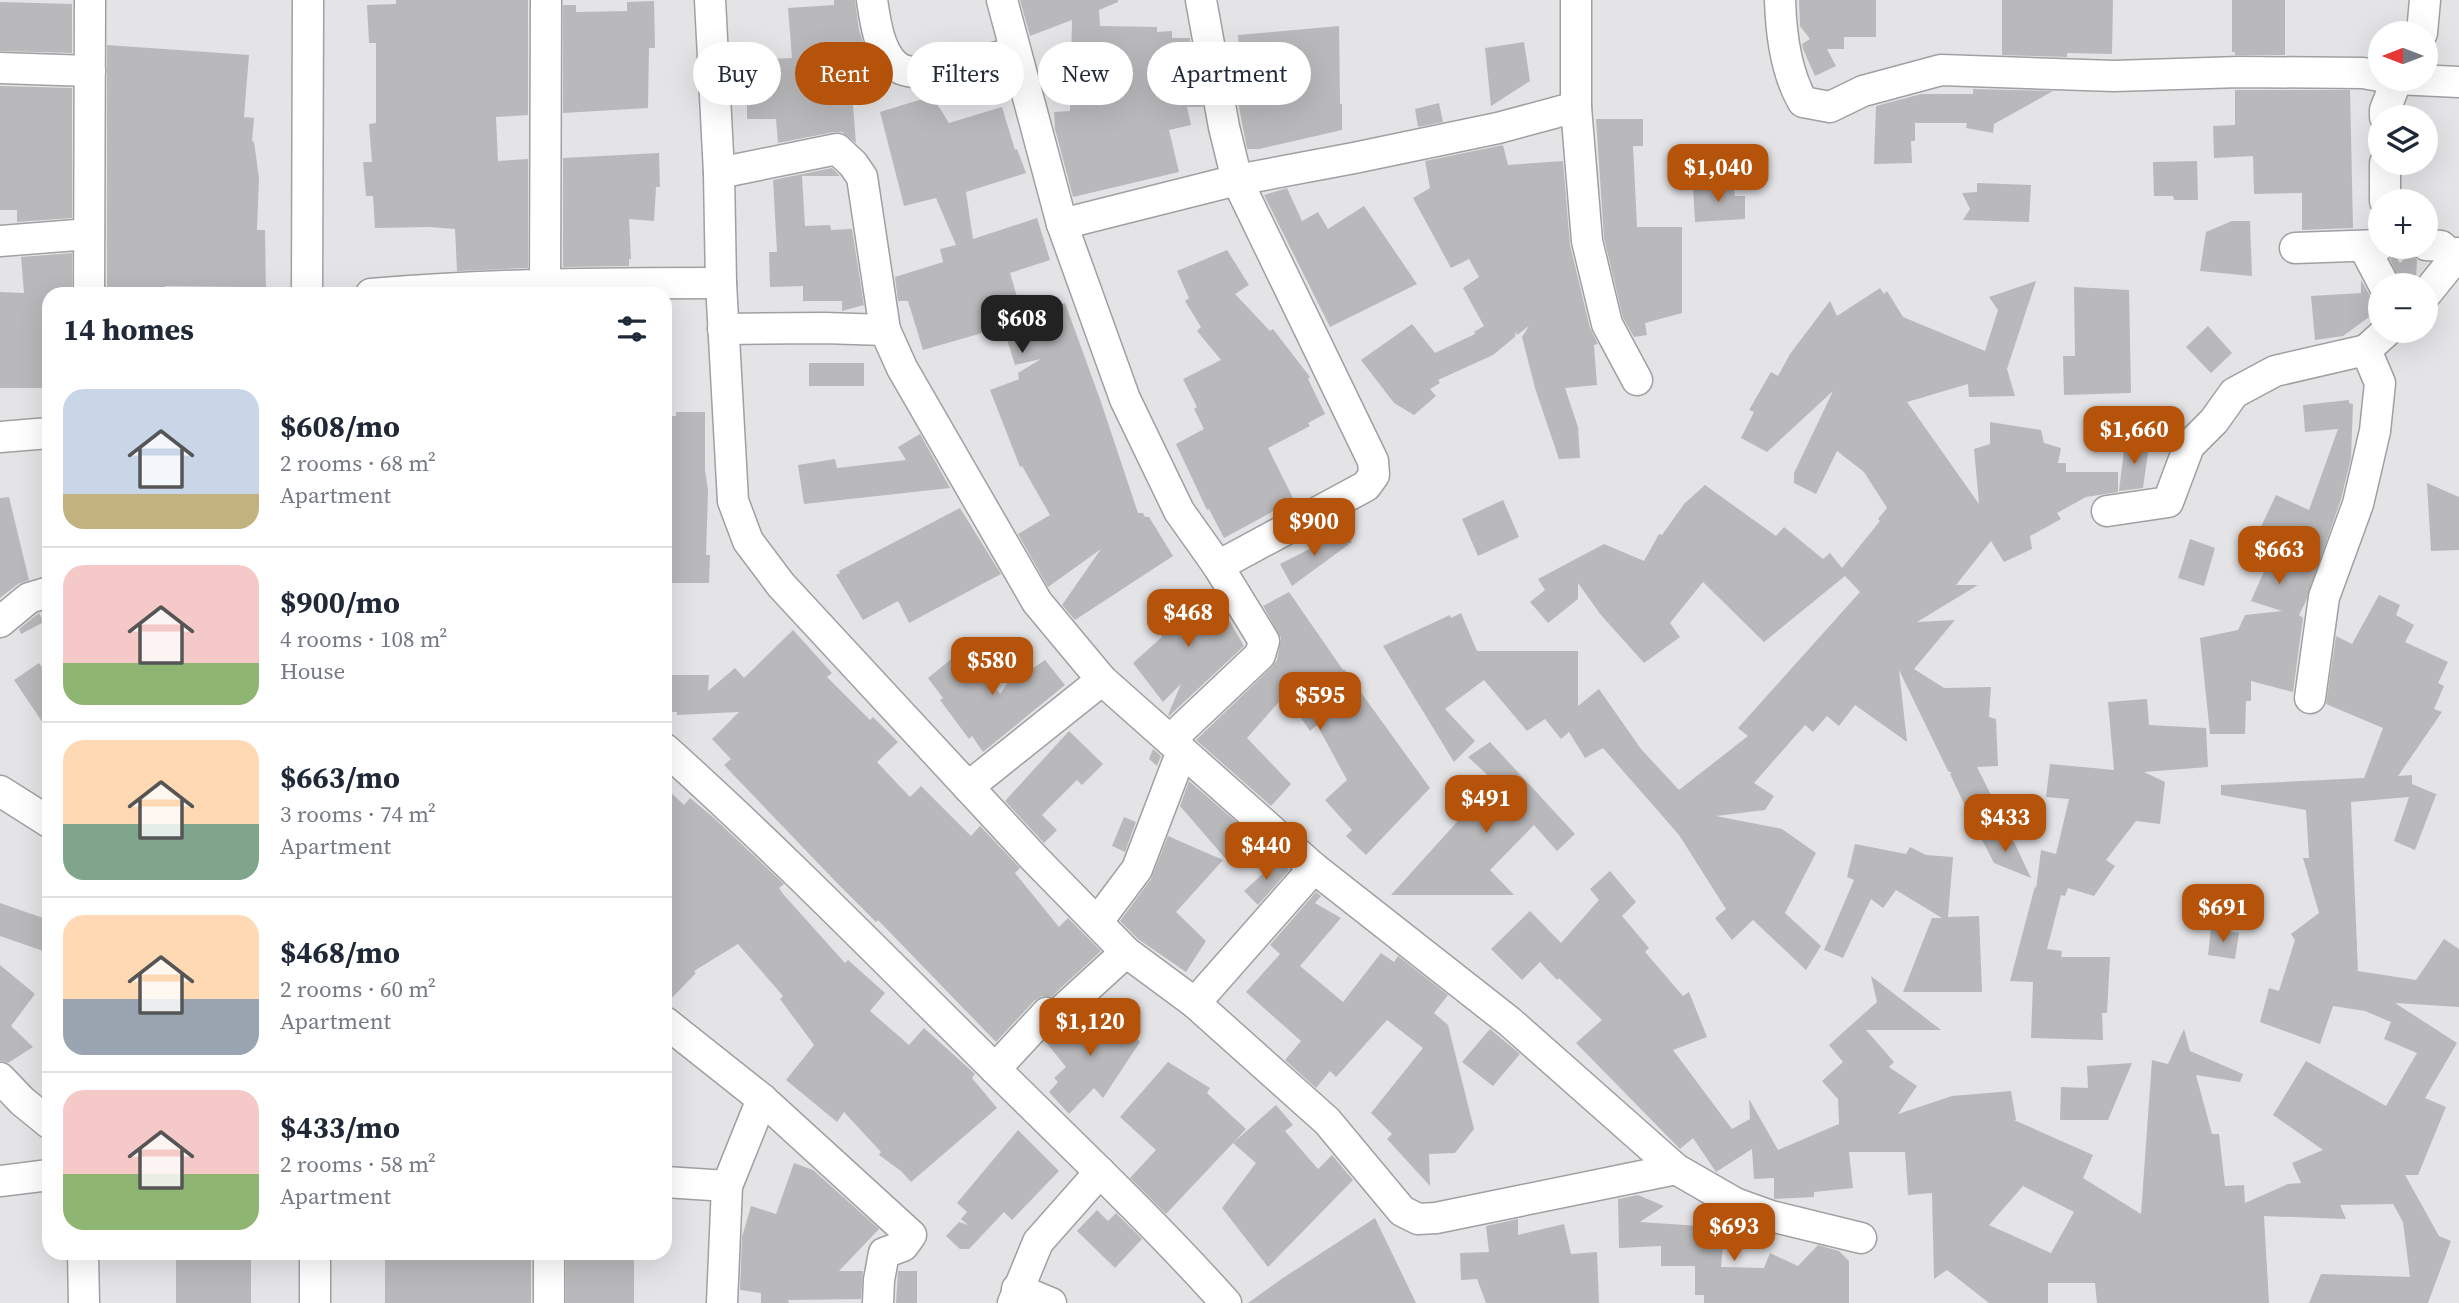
<!DOCTYPE html>
<meta charset="utf-8">
<style>
:root{--surface:#fff;--page:#f6f6f7;--text:#1f2937;--muted:#747a83;--line:#e0e1e3;--accent:#b45309}
body{margin:0;font-family:"Source Serif 4",serif;background:var(--page);color:var(--text);height:100vh;display:flex;flex-direction:column;font-size:26px;white-space:nowrap}
*{box-sizing:border-box;margin:0}
p{font-size:23px;color:var(--muted)}
.icon{flex:none;width:38px;height:38px;fill:none;stroke:currentColor;stroke-width:2;stroke-linecap:round;stroke-linejoin:round}
.map{position:relative;flex:1;overflow:hidden}
.panel{position:absolute;left:42px;top:287px;width:630px;height:973px;display:flex;flex-direction:column;background:var(--surface);border-radius:21px;box-shadow:0 7px 28px #0002}
.panel>*{flex:none}
.banner{position:absolute;left:693px;top:42px;width:665px;height:63px;display:flex;gap:14px}
.needle{width:46px;rotate:270deg}
.fabs{position:absolute;left:2368px;top:21px;display:grid;gap:14px}
.fabs a{display:grid;place-items:center;width:70px;height:70px;border-radius:50%;background:var(--surface);box-shadow:0 7px 28px #0002;font-size:35px}
.price{position:absolute;translate:-50% -60px;padding:0 16px;border-radius:14px;background:var(--accent);color:#fff;font-size:23px;line-height:46px;filter:drop-shadow(0 2px 4px #0008)}
.price::after{content:'';position:absolute;left:50%;top:42px;width:21px;height:16px;margin-left:-10px;background:inherit;clip-path:polygon(0 0,100% 0,50% 100%)}
.price.current{background:#222;color:#fff}
ul{padding:0;list-style:none}
li{display:flex;align-items:center;gap:21px;height:175px;padding:0 21px}
li+li{border-top:2px solid var(--line)}
li span{display:grid;place-items:center;flex:none;width:196px;height:140px;border-radius:21px;color:#555}
li>.icon{margin-inline-start:auto}
span .icon{width:84px;height:84px;fill:#fffc;stroke-width:1}
li b{font-size:30px}
h2{display:flex;justify-content:space-between;align-items:center;height:84px;padding:0 21px;font-size:30px}
.chip{padding:0 24px;border-radius:32px;background:var(--surface);box-shadow:0 7px 28px #0002;font-size:24px;line-height:63px}
.chip.current{background:var(--accent);color:#fff}
.map>svg:first-child{display:block}
.building{fill:#b9b9bc;fill-rule:evenodd}
.lines{fill:none;stroke-linecap:round;stroke-linejoin:round}
.minor-casing{stroke:#a0a0a2;stroke-width:33}
.minor{stroke:#fff;stroke-width:30}
</style>
<div class="map">
<svg width="2459" height="1303" viewBox="0 0 2459 1303">
<rect width="100%" height="100%" fill="#e4e4e7"/>
<g class="building">
<polygon points="396,0 528,0 528,115 496,117 498,161 528,159 528,268 457,271 455,229 429,227 375,228 373,196 366,196 363,162 372,162 369,124 376,123 376,43 369,43 367,5 396,4"/>
<polygon points="834,0 855,0 859,30 867,54 868,65 850,68 856,143 842,132 834,132 778,143 776,119 747,119 747,68 765,67 765,59 792,58 788,8 834,5"/>
<polygon points="1020,0 1118,0 1118,2 1099,10 1100,26 1157,27 1157,32 1172,31 1172,38 1190,38 1190,76 1197,76 1203,107 1187,107 1191,125 1169,130 1179,172 1073,197 1055,129 1054,112 1070,111 1072,20 1030,36"/>
<polygon points="1799,0 1876,0 1876,37 1844,37 1844,49 1827,49 1836,66 1815,76 1803,49 1802,44 1810,39 1800,26"/>
<polygon points="2002,0 2113,0 2112,54 2067,53 2067,57 2002,55"/>
<polygon points="2232,0 2285,0 2285,55 2235,55 2235,52 2232,52"/>
<polygon points="654,1 655,48 649,48 648,108 563,113 563,5 576,5 576,12 627,11 627,2"/>
<polygon points="0,2 72,4 72,53 0,51"/>
<polygon points="1339,26 1340,104 1342,104 1342,130 1259,149 1247,149 1233,76 1241,76 1238,35"/>
<polygon points="1524,42 1530,81 1491,106 1485,48"/>
<polygon points="107,45 249,55 244,117 254,118 252,141 254,142 259,178 257,230 265,230 266,294 242,294 242,287 165,286 165,290 107,289"/>
<polygon points="0,86 72,88 72,218 17,222 17,210 0,210"/>
<polygon points="1973,89 2053,91 1994,124 1993,133 1966,128 1967,123 1915,123 1915,141 1911,141 1912,163 1874,164 1876,106 1921,94 1973,94"/>
<polygon points="2235,90 2350,90 2353,228 2302,230 2302,193 2254,194 2253,156 2214,158 2213,126 2235,125"/>
<polygon points="932,96 949,123 1002,107 1015,150 1017,149 1026,173 966,192 973,239 1037,218 1050,260 1010,273 1023,317 1065,303 1101,402 1138,513 1143,513 1145,517 1149,517 1173,556 1075,620 1062,605 1101,549 1048,587 1018,534 1050,515 1022,466 1020,467 990,390 1019,379 1018,373 1041,359 1015,365 1003,327 923,350 908,301 898,301 895,277 943,262 940,249 956,245 936,198 904,206 880,112"/>
<polygon points="1439,103 1443,122 1418,127 1415,109"/>
<polygon points="1596,119 1643,119 1643,146 1633,146 1637,227 1682,227 1682,313 1645,323 1647,335 1634,337 1623,318 1604,238"/>
<polygon points="1503,145 1508,165 1563,161 1570,245 1590,328 1598,344 1594,345 1597,385 1565,388 1578,427 1580,458 1559,459 1535,388 1522,337 1529,326 1517,335 1516,331 1515,337 1493,355 1438,380 1440,383 1430,389 1436,396 1414,415 1394,403 1361,360 1412,324 1435,353 1475,334 1474,332 1484,326 1463,288 1479,277 1469,259 1451,268 1413,198 1430,188 1425,161"/>
<polygon points="659,153 660,187 656,187 654,221 629,219 631,259 629,259 629,266 563,267 563,158"/>
<polygon points="2197,161 2198,200 2174,200 2173,196 2154,196 2153,162"/>
<polygon points="832,168 840,176 802,176 805,226 830,225 831,230 852,229 864,305 842,311 842,301 803,301 803,286 770,287 769,252 777,252 773,180"/>
<polygon points="1977,183 2031,185 2029,222 1963,220 1970,209 1962,193 1977,192"/>
<polygon points="1733,184 1735,196 1745,196 1745,219 1695,222 1693,188"/>
<polygon points="1287,188 1302,221 1318,212 1328,229 1364,206 1417,284 1330,327 1264,195"/>
<polygon points="2232,221 2250,221 2252,276 2200,271 2206,232"/>
<polygon points="1227,250 1249,285 1235,294 1270,331 1273,329 1310,377 1308,379 1325,414 1308,423 1310,426 1268,448 1294,500 1224,538 1209,509 1207,510 1176,444 1204,429 1194,409 1197,407 1183,379 1221,360 1197,331 1201,327 1185,301 1189,298 1177,271"/>
<polygon points="72,253 72,288 55,288 56,294 49,294 49,388 0,388 0,292 24,293 21,257"/>
<polygon points="2410,253 2417,260 2416,279 2411,285 2401,285 2390,259 2395,255 2400,263"/>
<polygon points="2361,280 2369,294 2380,302 2380,309 2343,336 2315,340 2311,296 2361,293"/>
<polygon points="2036,281 2007,369 2015,396 1969,397 1968,384 1907,402 1979,504 1974,449 1990,444 1990,422 2041,430 2044,443 2061,448 2058,463 2066,463 2066,472 2118,472 2118,492 2086,497 2057,513 2061,519 2030,536 2032,549 2004,562 1991,541 1956,585 1978,585 1917,622 1955,620 1914,669 1944,688 1991,687 1989,717 1996,719 1998,766 1977,767 1995,803 1989,799 1967,810 1950,774 1952,773 1948,771 1899,670 1907,742 1855,705 1839,726 1827,716 1813,732 1805,725 1754,783 1774,796 1765,810 1716,816 1782,829 1816,853 1785,913 1821,946 1806,970 1753,920 1732,940 1715,918 1726,909 1679,835 1603,748 1585,758 1569,732 1561,739 1545,719 1527,731 1484,680 1445,709 1475,741 1454,762 1383,646 1450,615 1451,618 1461,613 1477,651 1578,651 1578,706 1599,689 1641,749 1679,790 1748,736 1738,728 1860,592 1845,576 1764,642 1703,582 1670,623 1680,637 1644,663 1601,615 1578,583 1578,599 1548,623 1530,602 1545,590 1538,579 1604,544 1644,561 1659,534 1662,535 1684,504 1705,485 1776,536 1784,527 1823,559 1830,553 1842,568 1880,521 1878,519 1887,508 1864,472 1837,451 1816,494 1794,483 1794,473 1833,391 1767,452 1741,438 1754,412 1749,410 1771,372 1778,376 1790,354 1830,301 1837,316 1880,288 1884,294 1887,291 1903,317 1985,351 1998,310 1989,297"/>
<polygon points="2074,287 2129,290 2131,393 2064,395 2063,356 2075,356"/>
<polygon points="2208,326 2232,353 2211,373 2186,347"/>
<rect x="809" y="363" width="55" height="23"/>
<polygon points="2349,400 2349,403 2353,404 2351,458 2341,499 2306,601 2299,615 2303,618 2293,692 2251,681 2251,701 2246,701 2245,734 2210,734 2200,638 2238,630 2245,615 2282,611 2251,601 2269,560 2250,550 2276,495 2309,510 2338,429 2305,432 2303,405"/>
<polygon points="676,412 705,412 705,470 708,490 706,555 710,555 709,583 665,583 665,416 676,416"/>
<polygon points="920,434 950,488 804,504 798,465 835,459 837,468 906,460 898,447"/>
<polygon points="2125,442 2149,445 2143,488 2119,491"/>
<polygon points="2427,483 2459,497 2459,550 2431,551"/>
<polygon points="9,497 29,580 18,584 0,598 0,498"/>
<polygon points="1503,500 1519,537 1478,556 1462,519"/>
<polygon points="960,508 1001,574 909,623 898,601 863,620 836,575 840,573 839,571"/>
<polygon points="1345,531 1352,542 1292,586 1280,564"/>
<polygon points="2190,539 2215,548 2204,586 2178,578"/>
<polygon points="1289,592 1343,670 1344,669 1430,788 1366,855 1346,836 1352,830 1325,800 1347,780 1317,725 1310,731 1285,695 1247,738 1291,784 1271,806 1196,740 1272,667 1277,660 1281,638 1263,606"/>
<path d="M2379,595L2400,605L2396,615L2414,625L2405,642L2448,662L2438,683L2444,686L2434,709L2442,712L2398,776L2412,775V784L2438,795H2436L2415,850L2394,841L2409,797L2351,802L2358,971L2416,980L2444,939L2459,949V1007L2395,1003L2457,1043L2425,1098L2446,1107L2418,1175H2405L2439,1236L2451,1241L2428,1303H2309L2321,1274L2410,1277L2403,1222L2393,1204L2340,1205L2346,1219L2264,1216L2269,1303H2097L2095,1283H2048V1303H1989L1947,1270L1934,1279L1932,1193L1908,1195L1905,1152H1849L1853,1188L1814,1192V1197L1774,1199V1178L1754,1179L1752,1149L1716,1172L1693,1138L1680,1149L1576,1043L1602,1020L1559,978L1557,980L1540,962L1522,980L1491,949L1530,911L1561,943L1599,900L1590,889L1610,871L1636,902L1622,916L1649,948L1645,952L1683,996L1689,992L1707,1037L1673,1050L1732,1129L1750,1119L1749,1099L1778,1150L1839,1124L1838,1099L1822,1081L1843,1062L1829,1045L1877,1002L1871,976L1941,1030H1866L1894,1062L1889,1067L1917,1086L1898,1114L1952,1096L2011,1091L2016,1120H2014L2093,1155L2083,1178L2141,1214L2152,1060L2168,1064L2184,1029L2190,1051L2243,1074L2240,1082L2196,1075L2212,1134H2219L2225,1186L2244,1185L2245,1203L2288,1184L2301,1183L2292,1163L2323,1150L2273,1115L2306,1061L2386,1106L2417,1053L2384,1039L2391,1022L2365,1011L2333,1006L2320,1044L2260,1022L2269,988L2279,991L2295,940L2291,934L2319,913L2303,858H2309L2306,810L2221,795V785L2364,778L2383,728L2326,704L2336,636L2352,644ZM2023,1186L2074,1212L2051,1253L1989,1225Z"/>
<polygon points="1215,596 1244,646 1169,716 1168,715 1181,684 1163,702 1133,663 1162,637 1149,615 1187,598 1192,614"/>
<polygon points="39,613 44,622 21,634 19,629"/>
<polygon points="793,630 832,673 827,677 870,720 873,717 898,742 877,762 910,797 921,786 971,836 980,826 1020,868 1015,873 1059,927 1068,918 1101,951 1052,996 1042,996 1034,1001 996,1042 878,920 876,922 838,884 724,765 731,759 712,739 739,712 677,715 677,712 665,712 665,675 709,675 708,691 735,668 744,678"/>
<polygon points="965,648 1000,694 1020,665 1029,671 1045,660 1065,685 983,752 972,736 969,739 940,700 943,698 928,678"/>
<polygon points="39,663 49,677 49,732 14,680"/>
<polygon points="2147,699 2149,725 2206,728 2208,767 2144,772 2165,782 2160,824 2136,821 2106,860 2115,866 2094,896 2068,888 2065,896 2061,895 2047,949 2062,951 2061,957 2110,957 2107,1013 2102,1013 2103,1040 2031,1038 2033,982 2010,981 2035,886 2036,889 2041,850 2056,854 2069,799 2046,797 2050,764 2114,770 2108,702"/>
<polygon points="1069,731 1103,764 1082,785 1077,780 1042,815 1057,830 1044,843 1005,801"/>
<polygon points="1490,742 1575,834 1557,851 1534,825 1490,870 1514,895 1391,895 1494,781 1468,757"/>
<polygon points="1153,749 1161,756 1157,766 1149,759"/>
<polygon points="1189,781 1248,832 1225,858 1180,806"/>
<polygon points="665,787 684,805 690,798 714,818 784,884 779,888 783,894 845,963 848,960 885,993 870,1011 909,1045 924,1028 975,1074 972,1078 997,1108 911,1182 901,1171 879,1155 881,1152 844,1112 837,1122 786,1080 814,1045 780,999 783,996 738,944 694,971 696,973 665,1005"/>
<polygon points="1124,817 1136,822 1125,852 1112,846"/>
<polygon points="1978,832 2014,842 2031,878 1994,863"/>
<polygon points="1168,836 1223,860 1176,912 1206,941 1186,972 1138,939 1120,921 1151,879"/>
<polygon points="1855,844 1906,854 1910,847 1926,855 1953,857 1948,917 1979,916 1982,992 1903,992 1932,918 1942,918 1896,890 1883,908 1871,899 1843,958 1824,950 1854,880 1847,877"/>
<polygon points="1278,860 1289,870 1258,905 1244,891"/>
<polygon points="1316,892 1321,896 1315,903 1341,918 1300,966 1343,1002 1381,953 1394,962 1398,956 1448,995 1434,1013 1448,1025 1474,1129 1455,1153 1429,1154 1430,1186 1387,1139 1392,1134 1371,1113 1423,1048 1387,1020 1336,1077 1330,1071 1316,1088 1285,1060 1301,1041 1246,992 1280,954 1270,945"/>
<polygon points="0,903 49,920 49,953 0,936"/>
<polygon points="2211,929 2239,933 2235,959 2208,955"/>
<polygon points="0,965 35,994 11,1026 33,1047 8,1063 0,1061"/>
<polygon points="1086,1012 1098,1026 1114,1013 1140,1042 1103,1098 1094,1088 1069,1114 1049,1092 1058,1082 1054,1078 1066,1067 1045,1041 1052,1033 1060,1033 1068,1029"/>
<polygon points="1490,1029 1520,1054 1493,1086 1462,1062"/>
<polygon points="1168,1062 1210,1088 1207,1093 1246,1129 1233,1143 1276,1105 1293,1125 1285,1131 1318,1169 1332,1155 1353,1180 1268,1267 1222,1208 1256,1163 1233,1143 1166,1214 1130,1178 1156,1150 1120,1117"/>
<polygon points="2132,1063 2108,1120 2060,1120 2061,1087 2088,1088 2087,1066"/>
<polygon points="1018,1130 1059,1171 1012,1220 1004,1212 969,1249 960,1249 946,1236 959,1222 968,1225 961,1219 967,1212 957,1203"/>
<polygon points="794,1163 813,1170 879,1229 839,1271 863,1271 861,1299 788,1300 789,1303 761,1303 761,1293 740,1290 742,1237 751,1206 776,1214"/>
<polygon points="1638,1195 1664,1206 1640,1222 1714,1227 1724,1233 1721,1267 1764,1268 1770,1253 1798,1266 1818,1245 1839,1251 1849,1261 1849,1303 1704,1303 1704,1295 1695,1295 1695,1266 1661,1266 1661,1246 1619,1248 1618,1199"/>
<polygon points="1097,1210 1108,1221 1116,1213 1142,1239 1115,1268 1077,1231"/>
<polygon points="1375,1218 1416,1303 1248,1303 1283,1278"/>
<polygon points="1518,1219 1518,1235 1564,1224 1571,1254 1597,1252 1599,1303 1486,1303 1477,1279 1461,1280 1460,1253 1489,1252 1486,1226"/>
<rect x="176" y="1253" width="75" height="50"/>
<rect x="385" y="1253" width="146" height="50"/>
<polygon points="566,1254 634,1257 634,1303 566,1303"/>
<polygon points="898,1271 917,1271 917,1303 896,1303"/>
</g>
<g class="lines">
<defs>
<g id="minor">
<polyline points="710,0 719,173 721,283 733,501 748,541 781,585 1034,858 1126,952 1195,1003 1327,1121 1402,1211 1418,1219 1436,1218 1676,1169"/>
<path d="M872,0C875,20 879,51 895,65C917,85 987,59 1015,52"/>
<polyline points="1002,0 1062,224 1125,399 1179,511 1218,566 1264,641 1260,655 1170,740"/>
<polyline points="1201,0 1224,127 1237,180 1373,461 1374,475 1366,486 1218,566"/>
<polyline points="1576,0 1576,107 1587,241 1607,324 1637,380"/>
<path d="M1780,0C1781,33 1786,73 1803,102L1830,107L1863,91L1941,70L2114,76L2240,72L2363,73L2380,76"/>
<polyline points="2422,33 2425,0"/>
<polyline points="0,68 90,71"/>
<polyline points="2396,79 2459,82"/>
<polyline points="2385,117 2385,110 2397,79"/>
<polyline points="2385,163 2385,201"/>
<polyline points="719,173 837,149 853,164 862,177 885,330"/>
<polyline points="1062,224 1237,180 1354,158 1498,128 1576,107"/>
<polyline points="0,241 89,234"/>
<polyline points="2426,245 2441,246 2455,258"/>
<polyline points="2364,247 2384,285"/>
<polyline points="2295,248 2380,245"/>
<polyline points="89,294 90,0"/>
<polyline points="307,294 308,0"/>
<path d="M371,294C488,284 604,283 721,283"/>
<polyline points="545,294 546,0"/>
<polyline points="2426,294 2459,253"/>
<polyline points="723,329 824,328 885,330 902,368 1037,602 1102,680 1314,868 1510,1022 1676,1169 1735,1203 1771,1216 1861,1238"/>
<polyline points="0,437 49,433"/>
<polyline points="2107,511 2168,502 2189,446 2214,421 2234,393 2275,371 2366,350"/>
<polyline points="0,622 29,598 49,592"/>
<polyline points="2310,698 2324,597 2358,504 2375,431 2380,383 2366,350 2387,331"/>
<path d="M665,749C773,846 874,949 977,1051C1060,1134 1147,1215 1226,1303"/>
<polyline points="968,787 1102,680"/>
<polyline points="0,791 49,822"/>
<polyline points="1098,921 1137,869 1182,751"/>
<polyline points="1195,1003 1314,868"/>
<polyline points="665,1022 762,1099 911,1235 903,1246 884,1253 879,1280 878,1303"/>
<polyline points="995,1069 1047,1013 1056,1016 1126,952"/>
<polyline points="0,1078 22,1101 49,1123"/>
<polyline points="0,1181 49,1175"/>
<polyline points="665,1182 727,1186"/>
<polyline points="83,1253 84,1303"/>
<polyline points="315,1253 315,1303"/>
<polyline points="1017,1289 1051,1303"/>
<polyline points="549,1303 549,1253"/>
<polyline points="722,1303 727,1186 762,1099"/>
<polyline points="1013,1303 1038,1242 1100,1172"/>
</g>
</defs>
<use href="#minor" class="minor-casing"/>
<use href="#minor" class="minor"/>
</g>
</svg>
<div class="fabs">
<a><svg class="needle" viewBox="-14 -14 28 28"><path d="M0-13l5 13h-10z" fill="#e53935"/><path d="M0 13l5-13h-10z" fill="#747a83"/></svg></a>
<a><svg class="icon" aria-label="layers" viewBox="0 0 24 24"><path d="M12 4l9 5-9 5-9-5zM3 14l9 5 9-5"/></svg></a>
<a>+</a>
<a>−</a>
</div>
<b class="price" style="left:1718px;top:204px">$1,040</b>
<b class="price current" style="left:1022px;top:355px">$608</b>
<b class="price" style="left:2134px;top:466px">$1,660</b>
<b class="price" style="left:1314px;top:558px">$900</b>
<b class="price" style="left:2279px;top:586px">$663</b>
<b class="price" style="left:1188px;top:649px">$468</b>
<b class="price" style="left:992px;top:697px">$580</b>
<b class="price" style="left:1320px;top:732px">$595</b>
<b class="price" style="left:1486px;top:835px">$491</b>
<b class="price" style="left:2005px;top:854px">$433</b>
<b class="price" style="left:1266px;top:882px">$440</b>
<b class="price" style="left:2223px;top:944px">$691</b>
<b class="price" style="left:1090px;top:1058px">$1,120</b>
<b class="price" style="left:1734px;top:1263px">$693</b>
<div class="banner">
<a class="chip">Buy</a>
<a class="chip current">Rent</a>
<a class="chip">Filters</a>
<a class="chip">New</a>
<a class="chip">Apartment</a>
</div>
<section class="panel">
<h2>14 homes<svg class="icon" aria-label="filters" viewBox="0 0 24 24"><path d="M4 7h16M4 17h16"/><circle cx="9" cy="7" r="2"/><circle cx="15" cy="17" r="2"/></svg></h2>
<ul>
<li><span style="background:linear-gradient(#c9d6e8 75%,#c2b280 0)"><svg class="icon" aria-label="home" viewBox="0 0 24 24"><path d="M3 11l9-7 9 7M6 9v11h12V9"/></svg></span><div><b>$608/mo</b><p>2 rooms · 68 m²</p><p>Apartment</p></div></li>
<li><span style="background:linear-gradient(#f6c9c9 70%,#8fb573 0)"><svg class="icon" aria-label="home" viewBox="0 0 24 24"><path d="M3 11l9-7 9 7M6 9v11h12V9"/></svg></span><div><b>$900/mo</b><p>4 rooms · 108 m²</p><p>House</p></div></li>
<li><span style="background:linear-gradient(#ffd9b3 60%,#7fa58c 0)"><svg class="icon" aria-label="home" viewBox="0 0 24 24"><path d="M3 11l9-7 9 7M6 9v11h12V9"/></svg></span><div><b>$663/mo</b><p>3 rooms · 74 m²</p><p>Apartment</p></div></li>
<li><span style="background:linear-gradient(#ffd9b3 60%,#9aa5b1 0)"><svg class="icon" aria-label="home" viewBox="0 0 24 24"><path d="M3 11l9-7 9 7M6 9v11h12V9"/></svg></span><div><b>$468/mo</b><p>2 rooms · 60 m²</p><p>Apartment</p></div></li>
<li><span style="background:linear-gradient(#f6c9c9 60%,#8fb573 0)"><svg class="icon" aria-label="home" viewBox="0 0 24 24"><path d="M3 11l9-7 9 7M6 9v11h12V9"/></svg></span><div><b>$433/mo</b><p>2 rooms · 58 m²</p><p>Apartment</p></div></li>
</ul>
</section>
</div>
